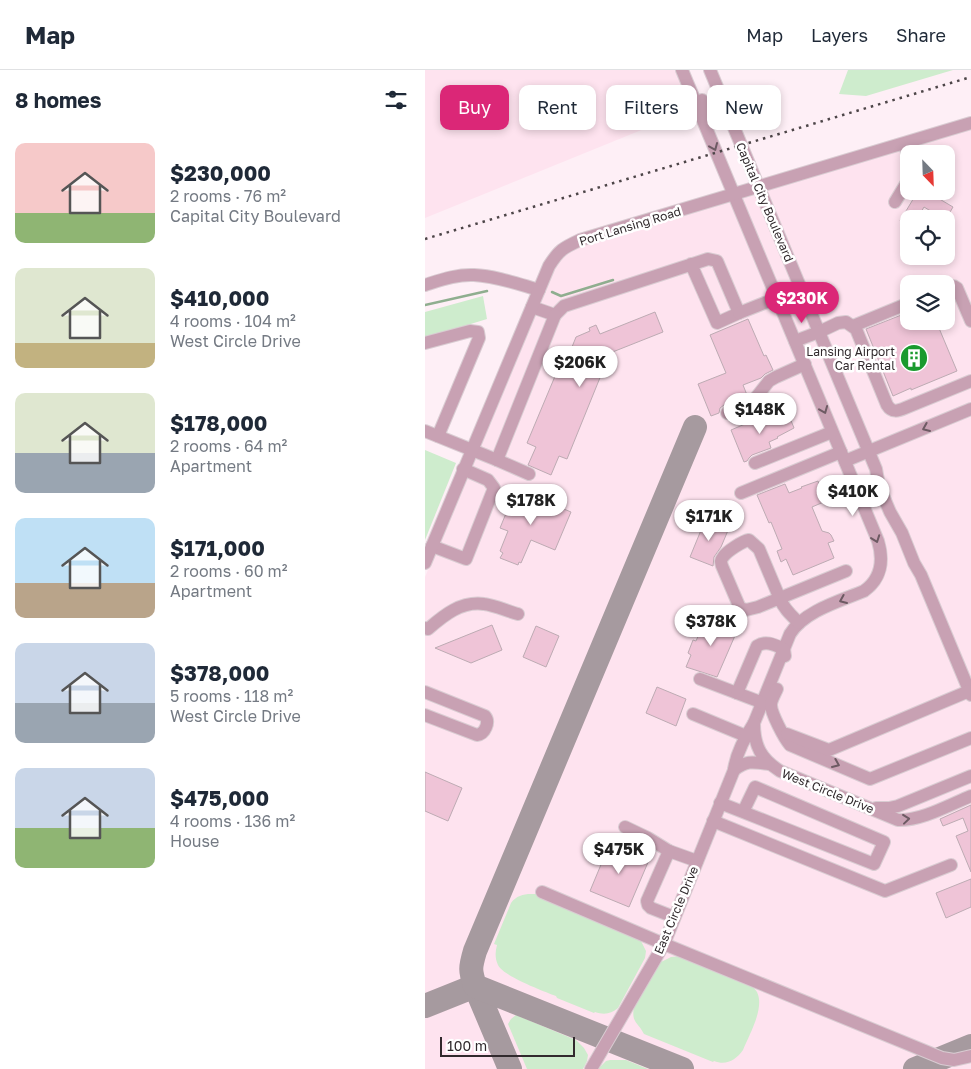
<!DOCTYPE html>
<meta charset="utf-8">
<style>
:root{--surface:#fff;--page:#f2f2f3;--text:#1f2937;--muted:#747a83;--line:#e0e1e3;--accent:#db2777}
body{margin:0;font-family:"Golos Text",sans-serif;background:var(--page);color:var(--text);height:100vh;display:flex;flex-direction:column;font-size:19px;white-space:nowrap}
*{box-sizing:border-box;margin:0}
p{font-size:16px;color:var(--muted)}
.icon{flex:none;width:28px;height:28px;fill:none;stroke:currentColor;stroke-width:2;stroke-linecap:round;stroke-linejoin:round}
.map{position:relative;flex:1;overflow:hidden}
.drawer{display:flex;flex-direction:column;background:var(--surface);width:425px}
.drawer>*{flex:none}
.guide{position:absolute;left:15px;top:15px;width:455px;height:45px;display:flex;gap:10px}
.needle{width:32px;rotate:157deg}
.tools{position:absolute;left:475px;top:75px;display:grid;gap:10px}
.tools a{display:grid;place-items:center;width:55px;height:55px;border-radius:10px;background:var(--surface);box-shadow:0 2px 8px #0003;font-size:25px}
.scale{position:absolute;left:15px;bottom:12px;width:135px;box-sizing:border-box;padding-left:5px;border:2px solid #312a2d;border-top:0;font-size:14px;line-height:18px;white-space:nowrap;color:#312a2d;-webkit-text-stroke:4px #fff;paint-order:stroke}
.price{position:absolute;translate:-50% -42px;padding:0 11px;border-radius:18px;background:#fff;color:#222;font-size:16px;line-height:32px;filter:drop-shadow(0 1px 2px #0008)}
.price::after{content:'';position:absolute;left:50%;top:30px;width:15px;height:11px;margin-left:-8px;background:inherit;clip-path:polygon(0 0,100% 0,50% 100%)}
.price.current{background:var(--accent);color:#fff}
ul{padding:0;list-style:none}
li{display:flex;align-items:center;gap:15px;height:125px;padding:0 15px}
li span{display:grid;place-items:center;flex:none;width:140px;height:100px;border-radius:10px;color:#555}
li>.icon{margin-inline-start:auto}
span .icon{width:60px;height:60px;fill:#fffc;stroke-width:1}
li b{font-size:21px}
h2{display:flex;justify-content:space-between;align-items:center;height:60px;padding:0 15px;font-size:21px}
.pill{padding:0 18px;border-radius:10px;background:var(--surface);box-shadow:0 2px 8px #0003;font-size:18px;line-height:45px}
.pill.current{background:var(--accent);color:#fff}
header{display:flex;align-items:center;gap:30px;box-sizing:border-box;height:70px;padding:0 25px;background:var(--surface);border-bottom:1px solid var(--line)}
header strong{font-size:24px}
nav{display:flex;gap:28px;margin-inline-start:auto;font-size:18px}
main{display:flex;flex:1;min-height:0}
.map>svg:first-child{display:block}
.built{fill:#fee3ef;fill-rule:evenodd}
.green{fill:#ceeccd}
.lines{fill:none;stroke-linecap:round;stroke-linejoin:round}
.stream{stroke:#8fae8f;stroke-width:2.5}
.taxiway{stroke:#a69a9f;stroke-width:24}
.building{fill:#efc4d7;stroke:#bdabb3}
.minor-casing{stroke:#d9ccd2;stroke-width:14}
.minor{stroke:#c8a1b3;stroke-width:12}
.rail{stroke:#4d4548;stroke-width:2.5;stroke-dasharray:2.5 5;stroke-linecap:butt}
.oneway{stroke:#6d5a63}
.labels{text-anchor:middle;dominant-baseline:central;stroke-width:5;stroke-linejoin:round;paint-order:stroke}
.street-label{font-size:12px;fill:#312a2d;stroke:#fff}
.poi-label{font-size:12px;fill:#312a2d;stroke:#fff;text-anchor:end}
</style>
<header>
<strong>Map</strong>
<nav><a>Map</a><a>Layers</a><a>Share</a></nav>
</header>
<main>
<section class="drawer">
<h2>8 homes<svg class="icon" aria-label="filters" viewBox="0 0 24 24"><path d="M4 7h16M4 17h16"/><circle cx="9" cy="7" r="2"/><circle cx="15" cy="17" r="2"/></svg></h2>
<ul>
<li><span style="background:linear-gradient(#f6c9c9 70%,#8fb573 0)"><svg class="icon" aria-label="home" viewBox="0 0 24 24"><path d="M3 11l9-7 9 7M6 9v11h12V9"/></svg></span><div><b>$230,000</b><p>2 rooms · 76 m²</p><p>Capital City Boulevard</p></div></li>
<li><span style="background:linear-gradient(#dfe7d0 75%,#c2b280 0)"><svg class="icon" aria-label="home" viewBox="0 0 24 24"><path d="M3 11l9-7 9 7M6 9v11h12V9"/></svg></span><div><b>$410,000</b><p>4 rooms · 104 m²</p><p>West Circle Drive</p></div></li>
<li><span style="background:linear-gradient(#dfe7d0 60%,#9aa5b1 0)"><svg class="icon" aria-label="home" viewBox="0 0 24 24"><path d="M3 11l9-7 9 7M6 9v11h12V9"/></svg></span><div><b>$178,000</b><p>2 rooms · 64 m²</p><p>Apartment</p></div></li>
<li><span style="background:linear-gradient(#bfe0f5 65%,#b9a48a 0)"><svg class="icon" aria-label="home" viewBox="0 0 24 24"><path d="M3 11l9-7 9 7M6 9v11h12V9"/></svg></span><div><b>$171,000</b><p>2 rooms · 60 m²</p><p>Apartment</p></div></li>
<li><span style="background:linear-gradient(#c9d6e8 60%,#9aa5b1 0)"><svg class="icon" aria-label="home" viewBox="0 0 24 24"><path d="M3 11l9-7 9 7M6 9v11h12V9"/></svg></span><div><b>$378,000</b><p>5 rooms · 118 m²</p><p>West Circle Drive</p></div></li>
<li><span style="background:linear-gradient(#c9d6e8 60%,#8fb573 0)"><svg class="icon" aria-label="home" viewBox="0 0 24 24"><path d="M3 11l9-7 9 7M6 9v11h12V9"/></svg></span><div><b>$475,000</b><p>4 rooms · 136 m²</p><p>House</p></div></li>
</ul>
</section>
<div class="map">
<svg width="546" height="999" viewBox="0 0 546 999">
<rect width="100%" height="100%" fill="#feeff6"/>
<g class="built">
<polygon points="0,0 258,0 273,37 0,148"/>
<path d="M546,59V999H0V507L130,195L134,189L153,177ZM484,84H521V121H484ZM484,149H521V186H484ZM484,214H521V251H484Z"/>
</g>
<g class="green">
<polygon points="423,0 528,0 441,26 414,24"/>
<polygon points="58,226 62,249 0,268 0,242"/>
<polygon points="0,380 31,393 0,470"/>
<path d="M106,824H110L215,869L221,881L220,888L193,938C186,944 179,945 170,942L169,943L132,928L131,926C118,921 78,906 73,895C70,889 70,882 72,875L69,874L86,833C91,826 98,824 106,824Z"/>
<path d="M256,886L324,914C327,916 330,919 332,922C340,938 324,965 318,980C311,990 301,996 289,991L288,992L219,964C213,952 206,953 209,937L234,893L246,887Z"/>
<polygon points="91,945 151,970 159,978 163,985 162,991 158,999 102,999 83,954 86,949"/>
<polygon points="185,990 201,990 223,999 173,999 181,991"/>
</g>
<g class="lines">
<g class="stream">
<polyline points="127,222 136,226 188,210"/>
<polyline points="0,235 62,221"/>
</g>
<g class="taxiway">
<polyline points="0,936 50,916 85,999"/>
<path d="M257,999L50,916C45,900 45,898 50,881L270,357"/>
<polyline points="490,999 546,976"/>
</g>
</g>
<g class="building">
<polygon points="493,121 501,121 528,137 521,149 519,149 499,137 492,149 484,149 484,156 475,151"/>
<polygon points="230,242 238,262 185,283 142,389 134,386 126,405 103,395 111,377 102,373 141,280 145,282 151,267 165,261 164,258 171,255 175,264"/>
<polygon points="484,242 484,251 511,251 532,301 486,320 486,318 468,326 441,259"/>
<polygon points="323,249 339,286 341,285 348,300 340,304 336,308 318,315 322,325 320,327 299,335 295,338 294,343 286,346 273,314 301,303 285,265"/>
<polygon points="359,343 362,350 365,348 369,358 352,367 353,368 344,372 346,378 327,385 324,388 322,391 319,392 306,360 334,348 336,353"/>
<polygon points="393,411 401,431 387,437 397,461 404,463 406,465 409,471 403,473 409,488 368,505 361,489 356,492 352,481 357,479 346,452 344,453 332,425 360,414 364,423 377,418 376,417"/>
<polygon points="91,419 146,442 130,480 106,470 96,493 94,492 93,495 75,488 78,483 75,481 83,461 75,458"/>
<polygon points="281,448 304,458 296,477 289,487 288,496 265,487"/>
<polygon points="281,548 288,551 289,548 309,556 308,559 312,561 292,607 261,597 266,585 263,583 268,570 271,571"/>
<polygon points="67,555 77,580 46,593 10,578"/>
<polygon points="111,556 134,566 121,597 98,587"/>
<polygon points="232,617 261,629 251,656 221,643"/>
<polygon points="0,702 37,718 23,751 0,741"/>
<polygon points="546,735 546,802 531,766 543,761 538,748 518,756 515,749"/>
<polygon points="185,773 224,790 204,837 165,821"/>
<polygon points="546,809 546,837 521,848 511,823"/>
</g>
<g class="lines">
<defs>
<g id="minor">
<path d="M257,0L453,471C459,491 456,509 439,521C415,531 379,541 365,564L329,653C329,676 336,689 355,701L473,750C496,751 524,735 546,726"/>
<polyline points="285,0 451,399 454,416 465,442 477,463 489,493 496,505 546,625"/>
<path d="M277,30C279,35 281,42 285,45C295,52 298,37 298,30"/>
<polyline points="480,74 484,90"/>
<polyline points="470,132 484,109"/>
<path d="M0,215C16,210 33,204 49,205C71,206 93,214 114,220"/>
<path d="M521,218C526,216 528,215 532,218L546,251"/>
<polyline points="107,237 130,245 139,236 283,189 292,191 314,243 292,253 266,194"/>
<polyline points="314,243 352,228"/>
<polyline points="428,256 484,233"/>
<path d="M370,271L394,262L413,253L421,252L431,259L462,335C467,343 473,341 480,338L546,311"/>
<polyline points="0,273 45,261 53,262 54,268 13,366"/>
<polyline points="302,343 324,334 329,330 344,311 351,307 380,294"/>
<polyline points="0,361 72,390"/>
<polyline points="420,391 546,339"/>
<polyline points="330,393 407,362"/>
<polyline points="104,404 72,390 130,245"/>
<polyline points="316,423 416,382"/>
<polyline points="7,476 41,489 69,418 63,410 38,399"/>
<path d="M0,493L124,196C134,180 138,178 155,170L546,53"/>
<path d="M374,553C366,545 359,539 355,529L334,479L324,470C318,471 302,481 298,487C295,491 296,492 297,496L315,538L321,540L333,537L421,501"/>
<path d="M0,558L3,559C19,545 36,531 59,534C69,535 82,541 93,544"/>
<polyline points="275,609 338,633"/>
<path d="M352,619C350,624 346,630 346,635C346,643 359,668 365,675L445,709L546,668"/>
<path d="M0,622L60,646C65,652 60,664 52,665L0,645"/>
<path d="M312,623L332,576C341,570 350,575 359,579L360,586"/>
<polyline points="268,644 321,666"/>
<polyline points="362,664 404,680 544,621"/>
<path d="M309,700C322,690 328,692 344,694"/>
<polyline points="295,733 318,742 330,717 459,772 449,794 318,742"/>
<polyline points="451,738 464,738 473,736 546,706"/>
<polyline points="288,751 460,821 526,795"/>
<polyline points="200,757 223,768 244,781 272,791"/>
<polyline points="244,781 222,831 223,835 226,838 249,847"/>
<polyline points="117,822 239,874 517,988 529,990 546,986"/>
<path d="M166,999L239,874L309,700C311,683 320,667 329,653"/>
</g>
</defs>
<use href="#minor" class="minor-casing"/>
<use href="#minor" class="minor"/>
<polyline class="rail" points="0,169 546,7"/>
</g>
<defs><path id="oneway-chevron" d="M-2-3.5L2.5 0L-2 3.5" fill="none" stroke-width="1.6" stroke-linecap="round" stroke-linejoin="round" transform="scale(1.25)"/></defs>
<g class="oneway">
<use href="#oneway-chevron" transform="translate(289 77) rotate(67)"/>
<use href="#oneway-chevron" transform="translate(399 340) rotate(68)"/>
<use href="#oneway-chevron" transform="translate(501 358) rotate(157)"/>
<use href="#oneway-chevron" transform="translate(451 469) rotate(70)"/>
<use href="#oneway-chevron" transform="translate(418 530) rotate(157)"/>
<use href="#oneway-chevron" transform="translate(411 694) rotate(23)"/>
<use href="#oneway-chevron" transform="translate(481 749) rotate(-6)"/>
</g>
<defs>
<symbol id="building-disc" viewBox="-11 -11 22 22"><circle r="9.5" fill="#1a9a2e" stroke="#fff"/><path d="M-4-6H4V6H1V3H-1V6H-4ZM-2.5-4.3h1.7v1.8h-1.7ZM.8-4.3h1.7v1.8H.8ZM-2.5-1h1.7V.8h-1.7ZM.8-1h1.7V.8H.8Z" fill="#fff"/></symbol>
</defs>
<g fill-rule="evenodd">
<use href="#building-disc" x="473" y="272" width="32" height="32"/>
</g>
<g class="labels">
<g class="street-label">
<text transform="translate(340 132) rotate(67)">Capital City Boulevard</text>
<text transform="translate(205 156) rotate(-17)">Port Lansing Road</text>
<text transform="translate(403 721) rotate(22)">West Circle Drive</text>
<text transform="translate(251 840) rotate(-67)">East Circle Drive</text>
</g>
<g class="poi-label">
<text x="470" y="281">Lansing Airport<tspan x="470" dy="14">Car Rental</tspan></text>
</g>
</g>
</svg>
<div class="tools">
<a><svg class="needle" viewBox="-14 -14 28 28"><path d="M0-13l5 13h-10z" fill="#e53935"/><path d="M0 13l5-13h-10z" fill="#747a83"/></svg></a>
<a><svg class="icon" aria-label="locate" viewBox="0 0 24 24"><circle cx="12" cy="12" r="6"/><path d="M12 2v4M12 18v4M2 12h4M18 12h4"/></svg></a>
<a><svg class="icon" aria-label="layers" viewBox="0 0 24 24"><path d="M12 4l9 5-9 5-9-5zM3 14l9 5 9-5"/></svg></a>
</div>
<div class="scale">100 m</div>
<b class="price current" style="left:377px;top:254px">$230K</b>
<b class="price" style="left:155px;top:318px">$206K</b>
<b class="price" style="left:335px;top:365px">$148K</b>
<b class="price" style="left:428px;top:447px">$410K</b>
<b class="price" style="left:106px;top:456px">$178K</b>
<b class="price" style="left:284px;top:472px">$171K</b>
<b class="price" style="left:286px;top:577px">$378K</b>
<b class="price" style="left:194px;top:805px">$475K</b>
<div class="guide">
<a class="pill current">Buy</a>
<a class="pill">Rent</a>
<a class="pill">Filters</a>
<a class="pill">New</a>
</div>
</div>
</main>
